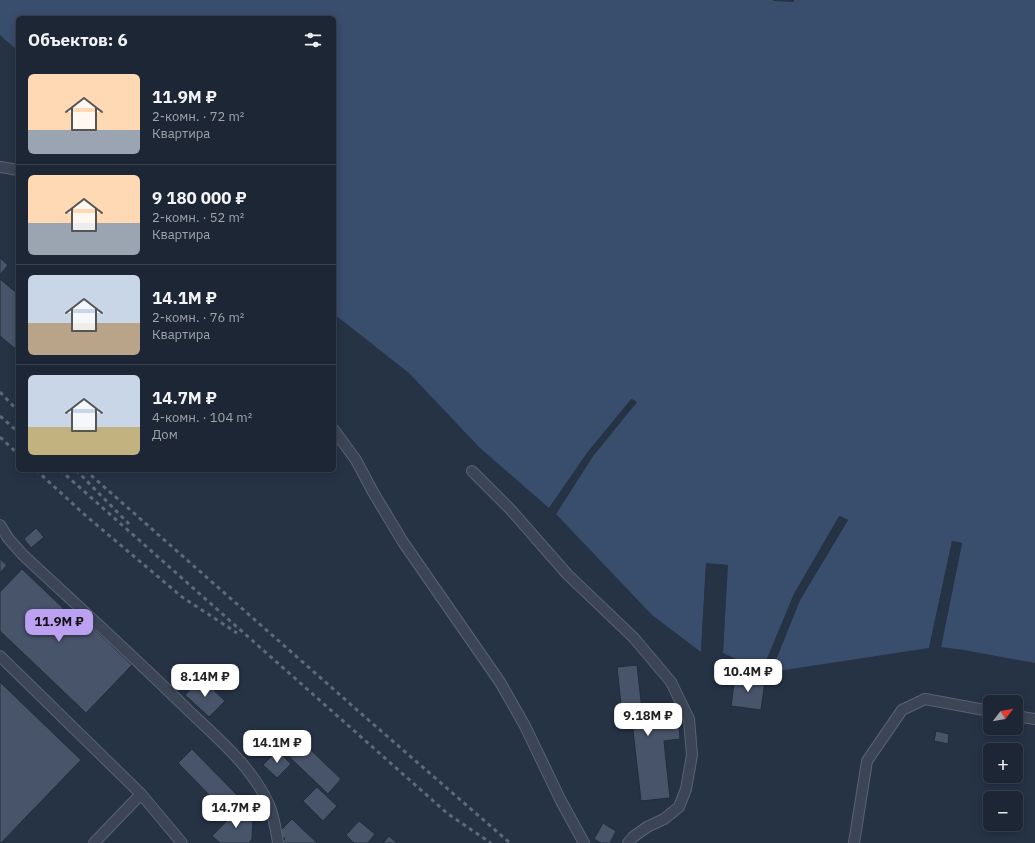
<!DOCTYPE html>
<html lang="ru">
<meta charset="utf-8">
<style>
:root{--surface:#1c2634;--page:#293240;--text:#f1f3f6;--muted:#a0a5ac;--line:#3a434f;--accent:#bca0f2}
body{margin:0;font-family:"IBM Plex Sans",sans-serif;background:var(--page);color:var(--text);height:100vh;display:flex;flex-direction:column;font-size:15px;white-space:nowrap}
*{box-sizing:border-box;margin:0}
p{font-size:13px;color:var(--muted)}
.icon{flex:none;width:22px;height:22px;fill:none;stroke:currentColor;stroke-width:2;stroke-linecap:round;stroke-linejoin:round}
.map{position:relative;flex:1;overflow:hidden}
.panel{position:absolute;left:16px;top:16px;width:320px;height:456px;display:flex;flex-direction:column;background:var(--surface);border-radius:6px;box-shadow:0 2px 10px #0003,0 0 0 1px var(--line)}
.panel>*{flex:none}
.needle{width:26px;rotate:59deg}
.tools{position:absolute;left:983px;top:695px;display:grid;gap:8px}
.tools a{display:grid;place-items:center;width:40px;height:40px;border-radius:6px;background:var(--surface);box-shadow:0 2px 10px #0003,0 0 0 1px var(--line);font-size:20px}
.price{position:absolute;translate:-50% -34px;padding:0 9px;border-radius:8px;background:#fff;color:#222;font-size:13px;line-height:26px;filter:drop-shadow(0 1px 2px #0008)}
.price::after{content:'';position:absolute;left:50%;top:24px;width:12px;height:9px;margin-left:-6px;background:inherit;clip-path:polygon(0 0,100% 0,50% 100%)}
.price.on{background:var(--accent);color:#111}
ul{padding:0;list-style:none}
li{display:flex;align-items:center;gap:12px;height:100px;padding:0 12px}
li+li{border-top:1px solid var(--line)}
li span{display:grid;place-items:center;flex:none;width:112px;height:80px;border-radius:6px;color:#555}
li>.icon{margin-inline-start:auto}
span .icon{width:48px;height:48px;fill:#fffc;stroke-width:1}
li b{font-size:17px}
h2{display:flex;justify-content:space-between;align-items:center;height:48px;padding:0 12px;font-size:17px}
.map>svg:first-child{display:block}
.water{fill:#394d6d}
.pier{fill:#263345}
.building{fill:#48546a;stroke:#212c3c}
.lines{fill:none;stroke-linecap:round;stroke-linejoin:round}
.lane-casing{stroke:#596372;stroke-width:12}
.lane{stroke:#3b4555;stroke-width:10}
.rail{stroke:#5d697c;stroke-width:3;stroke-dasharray:4 4;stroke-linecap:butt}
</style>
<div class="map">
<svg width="1035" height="843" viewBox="0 0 1035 843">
<rect width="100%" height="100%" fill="#263345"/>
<polygon class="water" points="0,0 773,0 773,1 794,2 794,0 1035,0 1035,663 964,650 941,647 962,543 952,541 929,648 771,672 800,600 848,520 840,516 794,594 762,671 723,653 727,565 706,564 701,652 652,615 556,514 593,456 637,402 631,399 587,453 549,508 480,448 409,373 334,314 334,18 18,18 18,51 0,35"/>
<g class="pier">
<polygon points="632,399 637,402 593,456 556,514 555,513 591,455 634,403 632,401 589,454 550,509 549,508 587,453"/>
<polygon points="839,516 848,520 800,600 771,672 769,672 798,599 845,520 840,518 796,595 764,671 762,671 794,594"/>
<polygon points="952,541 962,543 941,647 939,647 960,544 954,543 931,648 929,648"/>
<polygon points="706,563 728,565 723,653 721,653 725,567 708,566 703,652 701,652"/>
</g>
<g class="building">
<polygon points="0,258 8,265 0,275"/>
<polygon points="0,279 18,294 18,351 0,336"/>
<polygon points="36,528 44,537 31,548 24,539"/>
<polygon points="0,559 7,565 0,573"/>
<polygon points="22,569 88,632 92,627 132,665 86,713 0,631 0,592"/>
<polygon points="637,665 642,710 661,708 662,718 678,716 680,739 664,741 670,798 641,801 631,713 622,714 617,667"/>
<polygon points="735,676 765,681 761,710 731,706"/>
<polygon points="201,678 225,701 209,717 185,695"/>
<polygon points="0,682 81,760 1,843 0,843"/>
<polygon points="936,731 949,734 948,744 934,741"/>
<polygon points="295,735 341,779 328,794 281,749"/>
<polygon points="192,749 237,795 223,809 178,763"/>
<polygon points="277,750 291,764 277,778 263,765"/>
<polygon points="317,787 337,806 323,821 303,801"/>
<polygon points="240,807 253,819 252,839 249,843 220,843 212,836"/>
<polygon points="292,819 317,843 281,843 285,839 278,833"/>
<polygon points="359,821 375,834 368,843 354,843 346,835"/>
<polygon points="603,823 616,831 610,843 601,843 594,839"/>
<polygon points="389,836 397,843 383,843"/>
</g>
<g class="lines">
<defs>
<g id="lane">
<polyline points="0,167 18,170"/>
<polyline points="334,430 356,460 373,492 403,542 500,682 525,726 561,801 584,843"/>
<polyline points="472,471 511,510 567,574 634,638 671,682 689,719 692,755 686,789 679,807 664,819 647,827 633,837 628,843"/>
<path d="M0,525L8,538L23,555C78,606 133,656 187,709C216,737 252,766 269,805C274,816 276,830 278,843"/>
<polyline points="0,656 141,794"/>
<polyline points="1016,716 1035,719"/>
<polyline points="94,843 141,794 182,843"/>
<polyline points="854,843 867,761 902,710 925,699 990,711"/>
</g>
</defs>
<use href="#lane" class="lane-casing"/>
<use href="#lane" class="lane"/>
<g class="rail">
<polyline points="0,392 18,411"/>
<polyline points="0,416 18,432"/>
<polyline points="0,437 18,454"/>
<polyline points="36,470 85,515 182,597 237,633"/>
<polyline points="60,470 448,814 491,843"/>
<polyline points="76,470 129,524"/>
<polyline points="85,470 365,717 510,843"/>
</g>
</g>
</svg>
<div class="tools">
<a><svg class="needle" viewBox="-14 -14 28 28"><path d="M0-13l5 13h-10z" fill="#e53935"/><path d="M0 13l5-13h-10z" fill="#a0a5ac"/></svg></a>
<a>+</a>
<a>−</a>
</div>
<b class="price on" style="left:59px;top:643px">11.9M ₽</b>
<b class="price" style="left:748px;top:693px">10.4M ₽</b>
<b class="price" style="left:205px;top:698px">8.14M ₽</b>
<b class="price" style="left:648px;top:737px">9.18M ₽</b>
<b class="price" style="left:277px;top:764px">14.1M ₽</b>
<b class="price" style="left:236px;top:829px">14.7M ₽</b>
<section class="panel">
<h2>Объектов: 6<svg class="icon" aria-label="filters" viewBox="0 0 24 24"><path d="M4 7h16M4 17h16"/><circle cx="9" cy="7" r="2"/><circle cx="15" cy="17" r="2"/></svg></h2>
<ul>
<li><span style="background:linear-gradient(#ffd9b3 70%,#9aa5b1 0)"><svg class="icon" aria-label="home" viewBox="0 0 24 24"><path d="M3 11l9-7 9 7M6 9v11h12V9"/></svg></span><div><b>11.9M ₽</b><p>2-комн. · 72 m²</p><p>Квартира</p></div></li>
<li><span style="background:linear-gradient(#ffd9b3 60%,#9aa5b1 0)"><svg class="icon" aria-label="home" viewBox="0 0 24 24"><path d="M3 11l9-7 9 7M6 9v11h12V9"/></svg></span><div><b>9 180 000 ₽</b><p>2-комн. · 52 m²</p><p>Квартира</p></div></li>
<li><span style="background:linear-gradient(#c9d6e8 60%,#b9a48a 0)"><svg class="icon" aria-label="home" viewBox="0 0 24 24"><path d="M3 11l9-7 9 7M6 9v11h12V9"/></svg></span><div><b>14.1M ₽</b><p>2-комн. · 76 m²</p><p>Квартира</p></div></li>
<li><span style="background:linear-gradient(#c9d6e8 65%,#c2b280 0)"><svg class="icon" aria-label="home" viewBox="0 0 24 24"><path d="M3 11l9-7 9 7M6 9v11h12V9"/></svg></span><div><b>14.7M ₽</b><p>4-комн. · 104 m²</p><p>Дом</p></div></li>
</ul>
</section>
</div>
